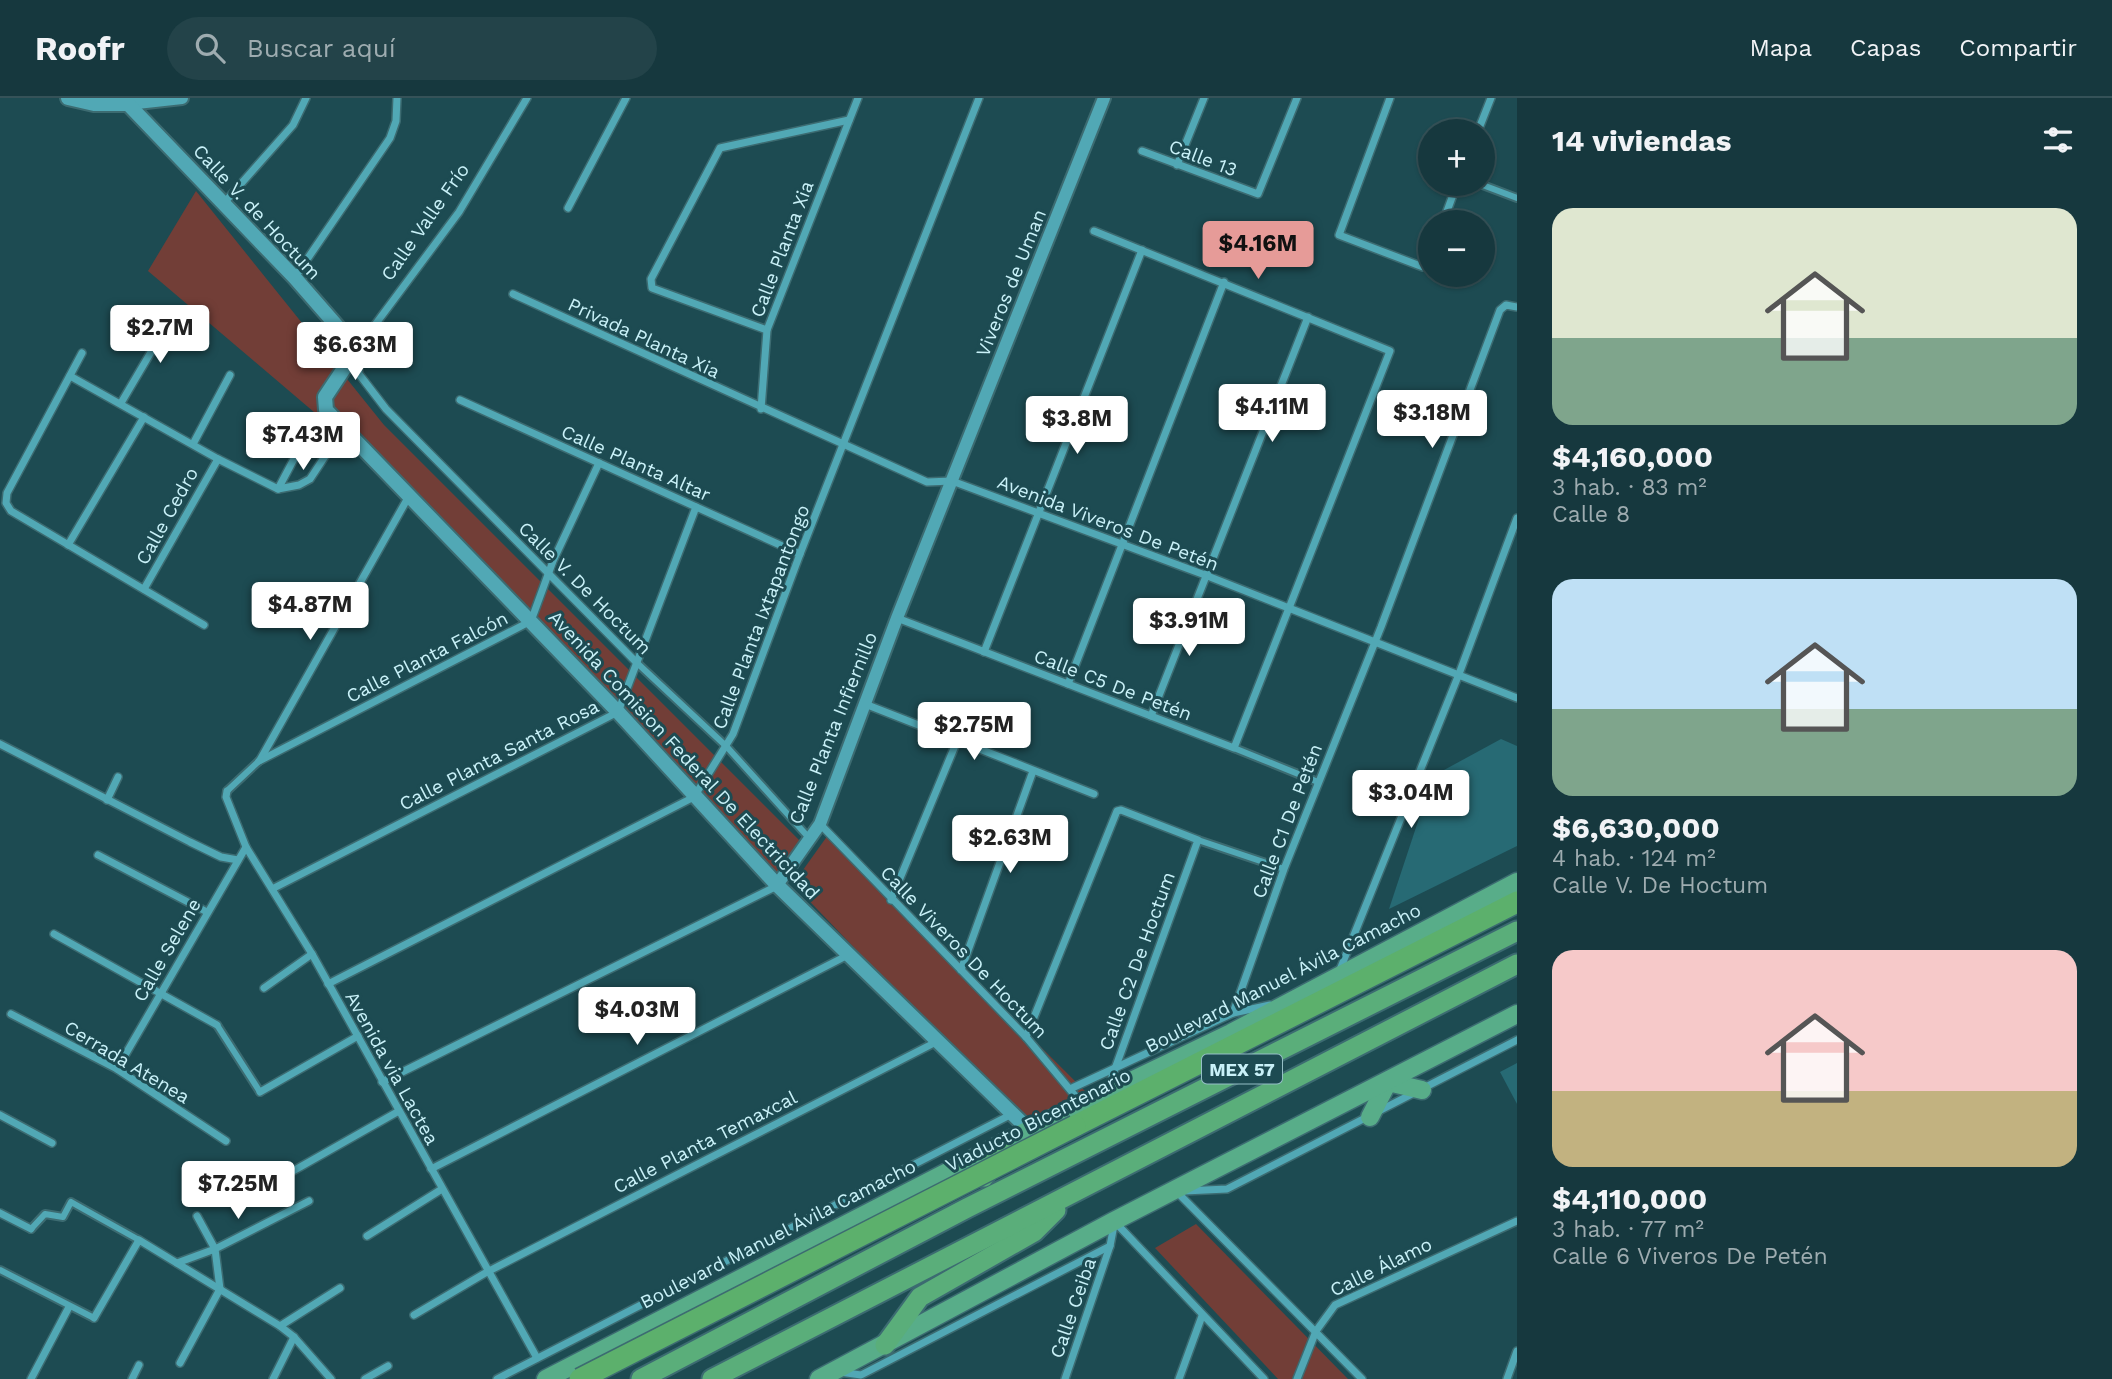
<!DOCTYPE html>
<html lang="es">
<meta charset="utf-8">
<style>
:root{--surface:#16383e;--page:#234349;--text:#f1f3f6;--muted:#9eacb0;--line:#355258;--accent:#e69b98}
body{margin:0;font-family:"Work Sans",sans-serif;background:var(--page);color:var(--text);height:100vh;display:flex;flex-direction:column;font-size:26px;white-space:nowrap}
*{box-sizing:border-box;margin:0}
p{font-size:23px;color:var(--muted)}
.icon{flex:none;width:38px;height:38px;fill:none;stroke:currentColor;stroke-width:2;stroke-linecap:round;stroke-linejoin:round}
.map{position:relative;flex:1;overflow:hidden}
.drawer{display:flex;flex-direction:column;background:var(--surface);width:595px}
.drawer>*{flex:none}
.controls{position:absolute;left:1418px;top:21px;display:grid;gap:14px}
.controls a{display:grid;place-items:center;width:77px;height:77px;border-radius:50%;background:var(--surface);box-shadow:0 2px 5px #0004,0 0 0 2px var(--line);font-size:35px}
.price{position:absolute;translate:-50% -60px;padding:0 16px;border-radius:7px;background:#fff;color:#222;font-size:23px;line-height:46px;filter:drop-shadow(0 2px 4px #0008)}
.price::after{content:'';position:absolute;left:50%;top:42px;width:21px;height:16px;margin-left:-10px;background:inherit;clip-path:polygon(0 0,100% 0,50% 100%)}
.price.selected{background:var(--accent);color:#111}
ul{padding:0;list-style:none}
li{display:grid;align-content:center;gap:14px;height:371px;padding:0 35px}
li span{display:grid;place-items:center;height:217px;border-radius:21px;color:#555}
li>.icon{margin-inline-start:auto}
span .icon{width:126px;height:126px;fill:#fffc;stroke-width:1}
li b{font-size:30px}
h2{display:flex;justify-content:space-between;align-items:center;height:84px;padding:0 35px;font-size:30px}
header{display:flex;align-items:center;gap:42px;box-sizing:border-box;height:98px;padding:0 35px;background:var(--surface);border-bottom:2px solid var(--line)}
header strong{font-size:33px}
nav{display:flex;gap:38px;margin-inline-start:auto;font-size:24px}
.search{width:490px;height:63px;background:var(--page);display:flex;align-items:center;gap:18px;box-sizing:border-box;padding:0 24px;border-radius:38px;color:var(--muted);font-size:26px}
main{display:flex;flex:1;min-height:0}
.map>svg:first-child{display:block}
.green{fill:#723e37}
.building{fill:#276a74}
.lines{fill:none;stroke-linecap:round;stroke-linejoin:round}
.pedestrian-casing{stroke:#3c6b71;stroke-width:10}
.minor-casing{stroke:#3c6b71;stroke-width:10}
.tertiary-casing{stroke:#3c6b71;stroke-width:16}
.secondary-casing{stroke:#3c6b71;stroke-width:18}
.primary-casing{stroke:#3c6b71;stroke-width:21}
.trunk-casing{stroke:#3c6b71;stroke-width:23}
.motorway-casing{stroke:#3c6b71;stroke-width:24}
.pedestrian{stroke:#51a8b5;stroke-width:6}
.minor{stroke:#51a8b5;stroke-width:7}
.tertiary{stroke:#51a8b5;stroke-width:12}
.secondary{stroke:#51a8b5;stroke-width:14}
.primary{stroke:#58ad89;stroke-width:18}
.trunk{stroke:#5aae7a;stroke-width:19}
.motorway{stroke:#5cb06c;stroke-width:21}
.motorway-bridge-casing{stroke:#3c6b71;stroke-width:24;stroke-linecap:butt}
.motorway-bridge{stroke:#5cb06c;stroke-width:21}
.labels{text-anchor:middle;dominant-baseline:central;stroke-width:6;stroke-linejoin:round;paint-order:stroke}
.shield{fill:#1d4b52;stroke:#95bfc6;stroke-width:2}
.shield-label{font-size:18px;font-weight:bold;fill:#c9f1f8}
.street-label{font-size:19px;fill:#c9f1f8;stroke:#1d4b52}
</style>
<header>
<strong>Roofr</strong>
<div class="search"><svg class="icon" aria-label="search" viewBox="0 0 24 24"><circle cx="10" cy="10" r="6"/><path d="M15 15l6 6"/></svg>Buscar aquí</div>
<nav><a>Mapa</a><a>Capas</a><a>Compartir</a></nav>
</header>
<main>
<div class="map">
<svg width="1517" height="1281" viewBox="0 0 1517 1281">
<rect width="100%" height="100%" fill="#1d4b52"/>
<g class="green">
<polygon points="196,93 384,327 800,743 772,783 375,366 148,173"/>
<polygon points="828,737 1093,1001 1029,1032 793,786"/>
<polygon points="1196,1126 1348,1281 1278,1281 1155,1150"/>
</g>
<g class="building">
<polygon points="1501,641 1517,648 1517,748 1389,811 1433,678"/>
<polygon points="1517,965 1517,1006 1500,974"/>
</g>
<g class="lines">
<defs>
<g id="pedestrian">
<polyline points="1480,86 1517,100"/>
<polyline points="636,564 727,649 810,741"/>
<polyline points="1234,650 1318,684"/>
<polyline points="227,693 259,663"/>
<polyline points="1198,742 1284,771"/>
<polyline points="217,927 260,994"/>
<polyline points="31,1131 45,1116 63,1119 71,1104 139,1142"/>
<polyline points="0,1172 94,1220"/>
</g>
<g id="minor">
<polyline points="527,0 459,114 357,251 359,276 386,311 636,564"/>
<polyline points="1390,0 1339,137 1423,169 1430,159"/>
<polyline points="1478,33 1491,0"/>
<polyline points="1142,53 1258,96 1297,0"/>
<polyline points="1177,67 1204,0"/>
<polyline points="224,105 293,27 306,0"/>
<polyline points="568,110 626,0"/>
<polyline points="1443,124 1457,86"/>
<polyline points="295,179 390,40 396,23 397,0"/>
<polyline points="513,196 927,384 952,383 1205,477 1517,600"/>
<polyline points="767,232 652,190 651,181 720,50 849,22"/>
<polyline points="82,255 7,395 6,405 11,413 204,527"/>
<polyline points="70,278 218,361 278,391 299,387 310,381 343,331"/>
<polyline points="460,302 800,456"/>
<polyline points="121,305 174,215"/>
<polyline points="761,311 767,232 858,0"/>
<polyline points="193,346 230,277"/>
<polyline points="278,391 303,344"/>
<polyline points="68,447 144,319"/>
<polyline points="144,491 218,361"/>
<polyline points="897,520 1234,650 1390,253 1094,133"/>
<polyline points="984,554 1142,152"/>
<polyline points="1068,586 1224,184"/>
<polyline points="865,606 1094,696"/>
<polyline points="1151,618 1308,219"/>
<polyline points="0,646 190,744 221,759 238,762"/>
<polyline points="260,662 409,398"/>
<polyline points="259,663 531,523 553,463 599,365"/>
<polyline points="227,693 226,699 246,749 312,856 537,1260"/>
<polyline points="107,702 118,679"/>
<polyline points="820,726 1026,939 1082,1006"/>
<polyline points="98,757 207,814"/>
<polyline points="274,790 618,614 696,409"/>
<polyline points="891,802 957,643"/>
<polyline points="54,836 217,927"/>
<polyline points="961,872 1033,673"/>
<polyline points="1339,874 1459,576 1517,420"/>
<polyline points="328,886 694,699 733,636 800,456 979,0"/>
<polyline points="264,890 312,856"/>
<polyline points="1233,915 1284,771 1381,529 1500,212 1506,207 1517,209"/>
<polyline points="11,916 117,971 226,1043"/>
<polyline points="1026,939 1117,713 1121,712 1198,742 1108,990"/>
<polyline points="117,971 246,749"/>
<polyline points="382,984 777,788"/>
<polyline points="1070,991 1233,915 1270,907"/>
<polyline points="260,994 358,938"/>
<polyline points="0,1017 52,1045"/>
<polyline points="431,1071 850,856"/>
<polyline points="293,1073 399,1013"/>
<polyline points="1176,1093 1362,1281"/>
<polyline points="1184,1093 1227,1091 1517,942"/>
<polyline points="0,1115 31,1131"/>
<polyline points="197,1118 215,1151 220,1191"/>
<polyline points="1115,1124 1264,1281"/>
<polyline points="367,1138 442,1091"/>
<polyline points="177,1165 215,1151 309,1103"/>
<polyline points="414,1217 487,1174 938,943"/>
<polyline points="94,1220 139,1142 280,1228 294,1239 331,1281"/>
<polyline points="280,1228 340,1190"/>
<polyline points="180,1265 220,1191"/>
<polyline points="840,1274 861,1277 1110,1148 1114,1127"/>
<polyline points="31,1281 69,1209"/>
<polyline points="132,1281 139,1267"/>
<polyline points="273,1281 294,1239"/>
<polyline points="365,1281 388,1268"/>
<polyline points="497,1281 1012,1016"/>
<polyline points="1065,1281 1110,1148"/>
<polyline points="1179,1281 1202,1218"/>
<polyline points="1297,1281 1316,1233 1335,1207 1517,1123"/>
<polyline points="1507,1281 1517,1253"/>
</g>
<g id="tertiary">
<polyline points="128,6 182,0"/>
<polyline points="777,787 820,726 897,520 1104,0"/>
</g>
<polyline id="secondary" points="68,0 94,6 128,6 295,180 357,251 325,299 326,312 618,614 777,787 1029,1032"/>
<g id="primary">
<polyline points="1370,1019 1388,984 1422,992"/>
<polyline points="546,1281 1029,1032 1231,935 1517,784"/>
<polyline points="819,1281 1114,1123 1517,916"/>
</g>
<g id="trunk">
<polyline points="984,1079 1003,1046"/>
<polyline points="885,1247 920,1199 1034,1134 1056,1112"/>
<polyline points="641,1281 967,1110 1517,833"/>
<polyline points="712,1281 1517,866"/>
</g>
<polyline id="motorway" points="1075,1028 1517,804"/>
</defs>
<use href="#pedestrian" class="pedestrian-casing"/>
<use href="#minor" class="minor-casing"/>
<use href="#tertiary" class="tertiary-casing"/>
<use href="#secondary" class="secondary-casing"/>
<use href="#primary" class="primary-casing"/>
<use href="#trunk" class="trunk-casing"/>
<use href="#motorway" class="motorway-casing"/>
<use href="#pedestrian" class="pedestrian"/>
<use href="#minor" class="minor"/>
<use href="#tertiary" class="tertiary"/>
<use href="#secondary" class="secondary"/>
<use href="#primary" class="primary"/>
<use href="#trunk" class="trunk"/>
<use href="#motorway" class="motorway"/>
<defs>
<polyline id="motorway-bridge" points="580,1281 1075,1028"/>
</defs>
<use href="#motorway-bridge" class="motorway-bridge-casing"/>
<use href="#motorway-bridge" class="motorway-bridge"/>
</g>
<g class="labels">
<rect class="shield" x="1202" y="956.5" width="80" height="29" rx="5"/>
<g class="shield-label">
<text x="1242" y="971">MEX 57</text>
</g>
<g class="street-label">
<text transform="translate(1203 60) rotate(21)">Calle 13</text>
<text transform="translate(257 114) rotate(47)">Calle V. de Hoctum</text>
<text transform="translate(425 124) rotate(-55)">Calle Valle Frío</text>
<text transform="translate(782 151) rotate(-69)">Calle Planta Xia</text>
<text transform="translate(1011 185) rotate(-68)">Viveros de Uman</text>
<text transform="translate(644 240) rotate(25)">Privada Planta Xia</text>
<text transform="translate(636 365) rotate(24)">Calle Planta Altar</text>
<text transform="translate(167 418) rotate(-61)">Calle Cedro</text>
<text transform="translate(1108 425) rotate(21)">Avenida Viveros De Petén</text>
<text transform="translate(585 490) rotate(45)">Calle V. De Hoctum</text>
<text transform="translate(761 519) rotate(-69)">Calle Planta Ixtapantongo</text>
<text transform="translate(427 559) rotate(-27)">Calle Planta Falcón</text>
<text transform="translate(1113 587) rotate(21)">Calle C5 De Petén</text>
<text transform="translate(833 630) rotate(-68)">Calle Planta Infiernillo</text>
<text transform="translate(499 657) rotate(-27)">Calle Planta Santa Rosa</text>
<text transform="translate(684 657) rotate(47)">Avenida Comision Federal De Electricidad</text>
<text transform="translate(1287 723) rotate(-69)">Calle C1 De Petén</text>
<text transform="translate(167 852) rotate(-60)">Calle Selene</text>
<text transform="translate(964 854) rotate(46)">Calle Viveros De Hoctum</text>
<text transform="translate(1137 863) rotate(-70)">Calle C2 De Hoctum</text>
<text transform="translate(1283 880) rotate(-27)">Boulevard Manuel Ávila Camacho</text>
<text transform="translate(127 964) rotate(31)">Cerrada Atenea</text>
<text transform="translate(392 970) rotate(61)">Avenida via Lactea</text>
<text transform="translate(1038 1022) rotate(-27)">Viaducto Bicentenario</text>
<text transform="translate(705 1044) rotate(-27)">Calle Planta Temaxcal</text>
<text transform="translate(778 1136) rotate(-27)">Boulevard Manuel Ávila Camacho</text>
<text transform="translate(1381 1169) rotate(-26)">Calle Álamo</text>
<text transform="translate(1073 1210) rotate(-71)">Calle Ceiba</text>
</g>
</g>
</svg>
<div class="controls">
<a>+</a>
<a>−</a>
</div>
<b class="price selected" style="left:1258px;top:183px">$4.16M</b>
<b class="price" style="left:160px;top:267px">$2.7M</b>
<b class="price" style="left:355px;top:284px">$6.63M</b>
<b class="price" style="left:1272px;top:346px">$4.11M</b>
<b class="price" style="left:1432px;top:352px">$3.18M</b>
<b class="price" style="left:1077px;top:358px">$3.8M</b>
<b class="price" style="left:303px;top:374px">$7.43M</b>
<b class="price" style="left:310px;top:544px">$4.87M</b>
<b class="price" style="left:1189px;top:560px">$3.91M</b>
<b class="price" style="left:974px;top:664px">$2.75M</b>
<b class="price" style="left:1411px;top:732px">$3.04M</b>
<b class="price" style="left:1010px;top:777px">$2.63M</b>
<b class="price" style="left:637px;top:949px">$4.03M</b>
<b class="price" style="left:238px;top:1123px">$7.25M</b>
</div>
<section class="drawer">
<h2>14 viviendas<svg class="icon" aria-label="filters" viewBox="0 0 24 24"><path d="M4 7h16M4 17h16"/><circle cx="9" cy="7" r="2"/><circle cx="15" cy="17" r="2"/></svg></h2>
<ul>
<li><span style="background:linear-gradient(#dfe7d0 60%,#7fa58c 0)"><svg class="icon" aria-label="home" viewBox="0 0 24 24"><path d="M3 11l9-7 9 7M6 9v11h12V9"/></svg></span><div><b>$4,160,000</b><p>3 hab. · 83 m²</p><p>Calle 8</p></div></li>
<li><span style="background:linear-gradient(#bfe0f5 60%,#7fa58c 0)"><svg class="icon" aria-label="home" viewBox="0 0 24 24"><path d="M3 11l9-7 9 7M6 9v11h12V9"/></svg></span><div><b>$6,630,000</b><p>4 hab. · 124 m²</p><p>Calle V. De Hoctum</p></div></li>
<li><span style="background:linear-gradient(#f6c9c9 65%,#c2b280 0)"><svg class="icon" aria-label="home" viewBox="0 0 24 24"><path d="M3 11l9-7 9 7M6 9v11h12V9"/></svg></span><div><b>$4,110,000</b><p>3 hab. · 77 m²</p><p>Calle 6 Viveros De Petén</p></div></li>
</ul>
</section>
</main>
